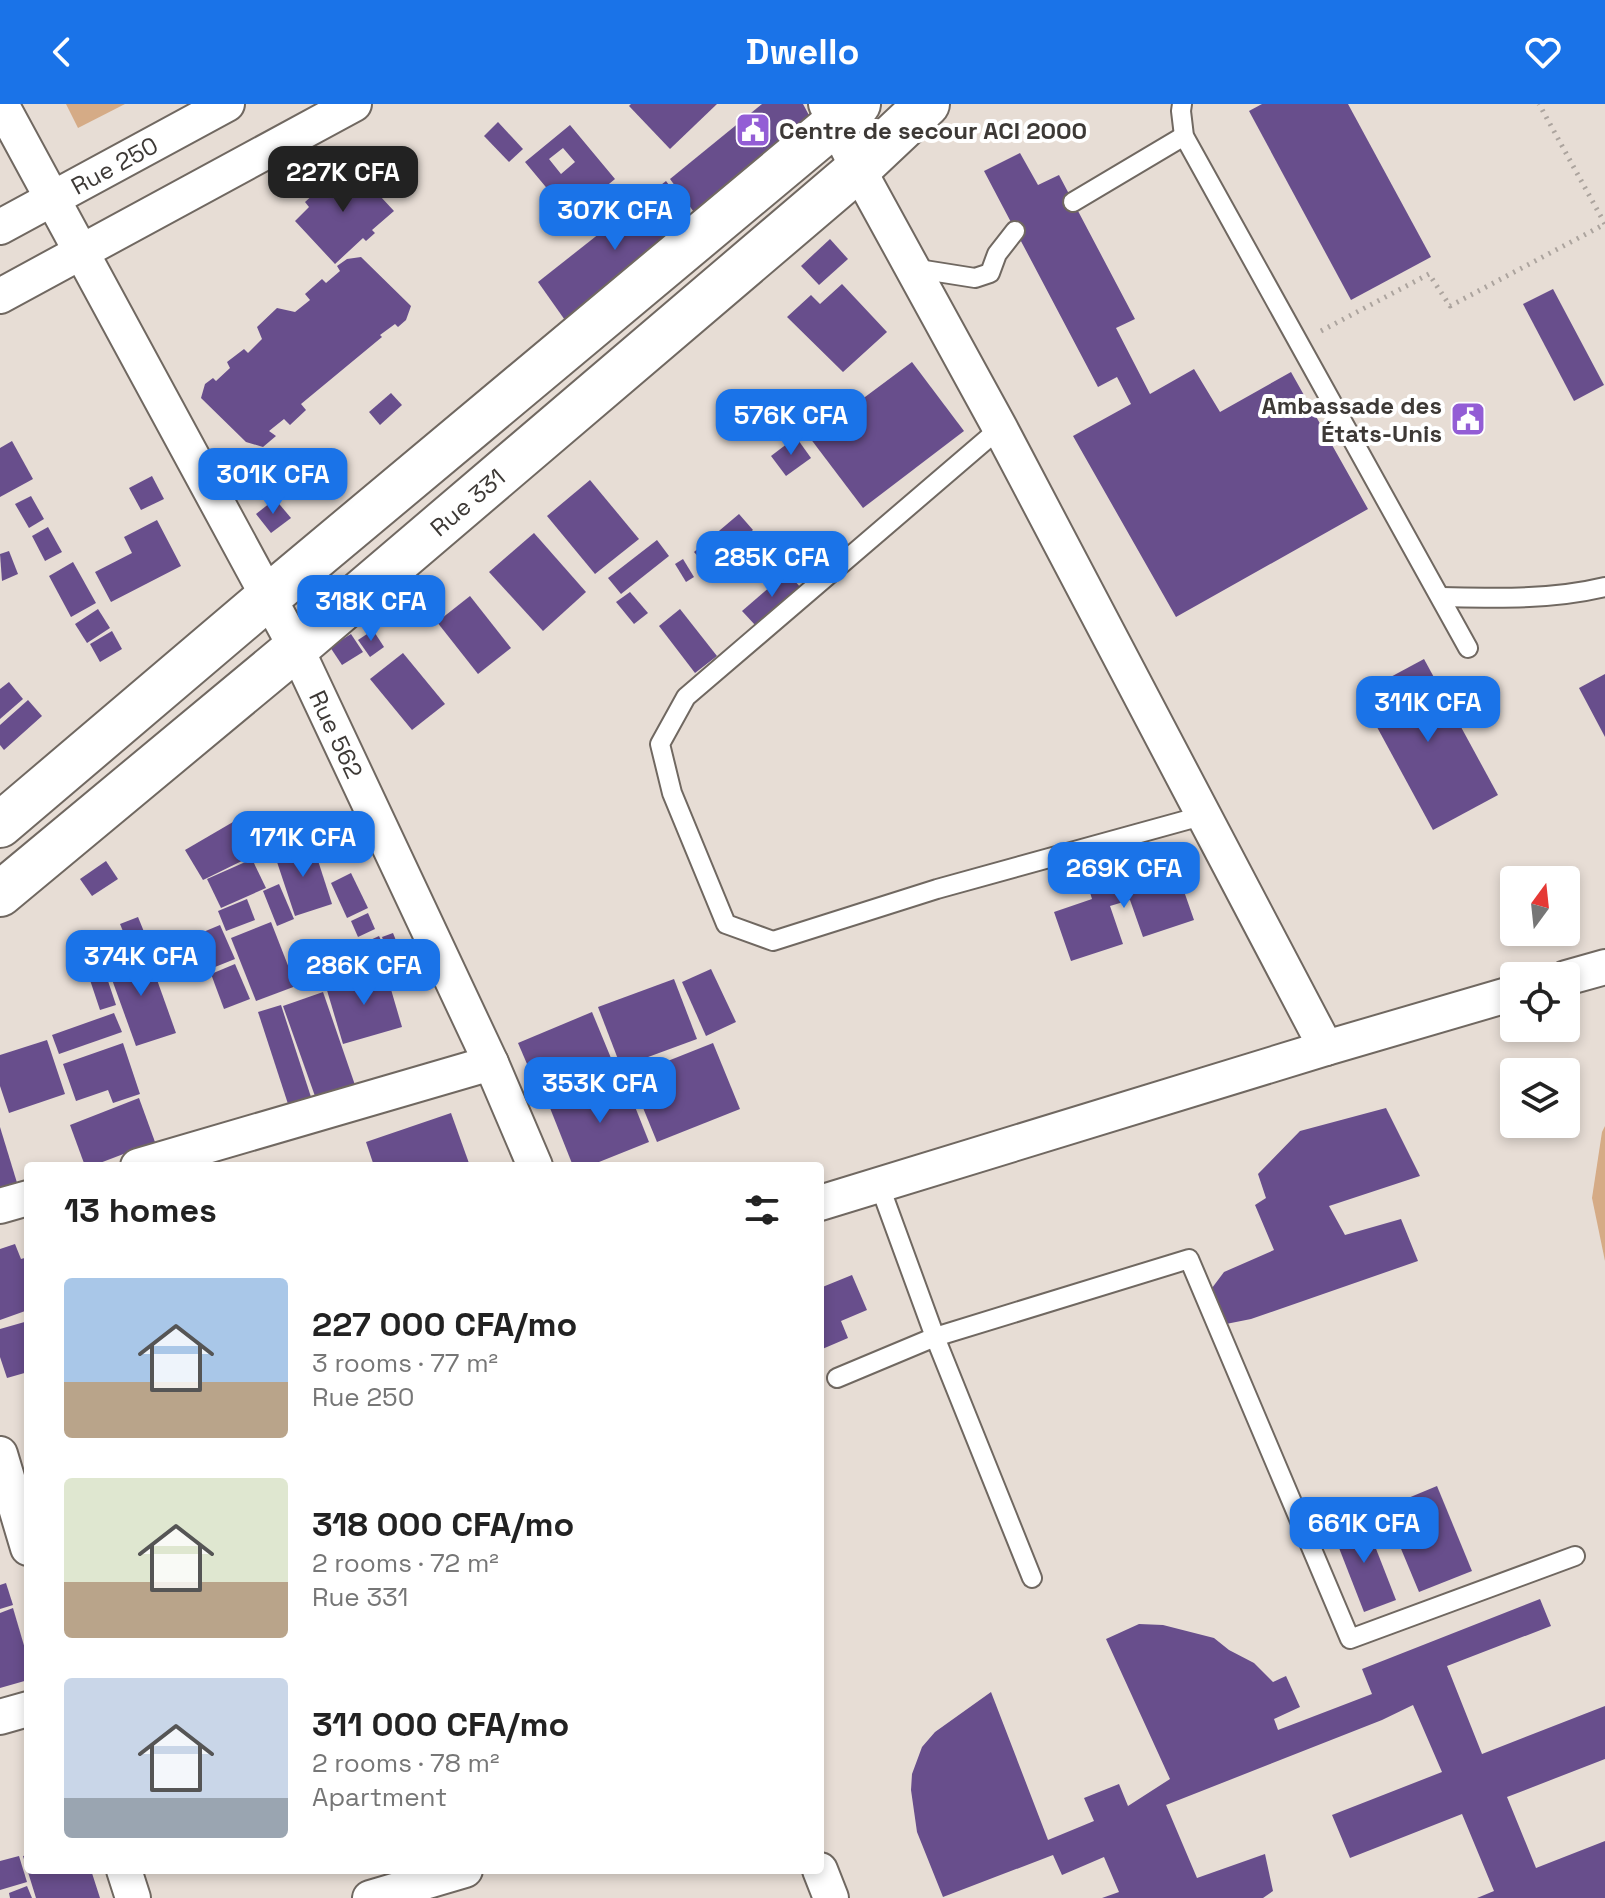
<!DOCTYPE html>
<meta charset="utf-8">
<style>
:root{--surface:#fff;--page:#f6f6f6;--text:#222;--muted:#767676;--accent:#1a73e8}
body{margin:0;font-family:"Space Grotesk",sans-serif;background:var(--page);color:var(--text);height:100vh;display:flex;flex-direction:column;font-size:30px;white-space:nowrap}
*{box-sizing:border-box;margin:0}
p{font-size:26px;color:var(--muted)}
.icon{flex:none;width:44px;height:44px;fill:none;stroke:currentColor;stroke-width:2;stroke-linecap:round;stroke-linejoin:round}
.map{position:relative;flex:1;overflow:hidden}
.panel{position:absolute;left:24px;top:1058px;width:800px;height:712px;display:flex;flex-direction:column;background:var(--surface);border-radius:8px;box-shadow:0 4px 12px #0003}
.panel>*{flex:none}
.needle{width:52px;rotate:15deg}
.fabs{position:absolute;left:1500px;top:762px;display:grid;gap:16px}
.fabs a{display:grid;place-items:center;width:80px;height:80px;border-radius:8px;background:var(--surface);box-shadow:0 4px 12px #0003;font-size:40px}
.price{position:absolute;translate:-50% -68px;padding:0 18px;border-radius:16px;background:var(--accent);color:#fff;font-size:26px;line-height:52px;filter:drop-shadow(0 2px 4px #0008)}
.price::after{content:'';position:absolute;left:50%;top:48px;width:24px;height:18px;margin-left:-12px;background:inherit;clip-path:polygon(0 0,100% 0,50% 100%)}
.price.active{background:#222;color:#fff}
ul{padding:0;list-style:none}
li{display:flex;align-items:center;gap:24px;height:200px;padding:0 40px}
li span{display:grid;place-items:center;flex:none;width:224px;height:160px;border-radius:8px;color:#555}
li>.icon{margin-inline-start:auto}
span .icon{width:96px;height:96px;fill:#fffc;stroke-width:1}
li b{font-size:34px}
h2{display:flex;justify-content:space-between;align-items:center;height:96px;padding:0 40px;font-size:34px}
header{display:flex;justify-content:space-between;align-items:center;height:104px;padding:0 40px;background:var(--accent);color:#fff;font-size:36px;font-weight:700}
.map>svg:first-child{display:block}
.green{fill:#d5ab86}
.building{fill:#684e8c;fill-rule:evenodd}
.lines{fill:none;stroke-linecap:round;stroke-linejoin:round}
.lane-casing{stroke:#706861;stroke-width:22}
.street-casing{stroke:#706861;stroke-width:38}
.secondary-casing{stroke:#706861;stroke-width:48}
.path{stroke:#aca49e;stroke-width:5;stroke-dasharray:2 6;stroke-linecap:butt}
.lane{stroke:#fff;stroke-width:18}
.street{stroke:#fff;stroke-width:34}
.secondary{stroke:#fff;stroke-width:44}
.labels{text-anchor:middle;dominant-baseline:central;stroke-width:8;stroke-linejoin:round;paint-order:stroke}
.poi-label{font-size:24px;font-weight:bold;fill:#3d3936;stroke:#fff;text-anchor:start}
.street-label{font-size:24px;fill:#3d3936;stroke:#fff}
</style>
<header><svg class="icon" aria-label="back" viewBox="0 0 24 24"><path d="M15 5l-7 7 7 7"/></svg>Dwello<svg class="icon" aria-label="heart" viewBox="0 0 24 24"><path d="M12 20l-8-8c-3-5 5-10 8-4 3-6 11-1 8 4z"/></svg></header>
<div class="map">
<svg width="1605" height="1794" viewBox="0 0 1605 1794">
<rect width="100%" height="100%" fill="#e7ddd5"/>
<g class="green">
<polygon points="66,0 125,0 78,24"/>
<polygon points="1605,1022 1605,1157 1592,1094 1602,1028"/>
</g>
<g class="building">
<polygon points="631,0 717,0 670,45 629,2"/>
<polygon points="762,0 803,0 811,15 696,111 670,75"/>
<polygon points="1262,0 1348,0 1431,153 1351,196 1249,7"/>
<polygon points="498,18 523,45 509,58 484,32"/>
<path d="M570,21L615,75L570,112L525,58ZM563,44L575,58L561,70L549,55Z"/>
<polygon points="1020,49 1038,81 1059,71 1135,215 1116,224 1150,290 1194,265 1220,308 1291,268 1368,405 1176,513 1073,332 1131,300 1117,273 1098,283 984,67"/>
<polygon points="353,63 394,107 372,126 375,129 366,137 363,134 335,160 295,117 309,103 305,98 337,69 342,74"/>
<polygon points="666,77 693,113 567,219 538,178"/>
<polygon points="830,135 848,155 819,181 801,162"/>
<polygon points="361,153 411,202 406,216 398,223 395,220 380,231 382,233 301,300 306,306 290,321 284,315 269,327 276,332 263,343 246,338 201,294 205,280 213,274 216,277 230,264 227,258 244,245 248,249 262,235 257,223 277,204 295,208 310,196 305,190 322,175 326,179 340,167 337,162 347,155"/>
<polygon points="842,180 887,228 843,268 787,213 811,191 820,200"/>
<polygon points="1553,185 1604,281 1574,297 1523,200"/>
<polygon points="912,258 964,327 863,404 810,334"/>
<polygon points="391,289 402,301 380,321 369,308"/>
<polygon points="796,333 811,354 786,372 771,352"/>
<polygon points="12,337 33,375 0,393 0,344"/>
<polygon points="152,372 164,395 141,406 129,384"/>
<polygon points="590,376 639,435 595,470 547,412"/>
<polygon points="31,392 44,415 29,424 15,400"/>
<polygon points="275,395 291,414 271,429 256,410"/>
<polygon points="739,410 753,426 708,464 694,448"/>
<polygon points="157,416 181,462 111,498 95,468 132,449 124,433"/>
<polygon points="48,423 62,448 45,457 32,432"/>
<polygon points="534,429 586,488 543,527 489,468"/>
<polygon points="763,433 786,460 770,473 747,446"/>
<polygon points="657,436 669,452 621,490 608,474"/>
<polygon points="9,447 18,470 2,477 0,450"/>
<polygon points="683,455 694,473 686,478 675,460"/>
<polygon points="73,458 96,499 71,513 49,472"/>
<polygon points="787,468 801,484 756,522 742,507"/>
<polygon points="630,488 648,509 634,520 616,498"/>
<polygon points="470,492 511,544 478,570 437,518"/>
<polygon points="98,505 110,524 87,539 75,520"/>
<polygon points="680,505 717,552 695,569 659,522"/>
<polygon points="373,526 384,543 370,553 358,536"/>
<polygon points="112,527 122,545 100,558 90,540"/>
<polygon points="351,530 363,548 342,561 330,543"/>
<polygon points="403,549 445,600 412,626 370,575"/>
<polygon points="1424,555 1498,691 1433,726 1359,590"/>
<polygon points="1605,570 1605,633 1579,584"/>
<polygon points="9,578 23,595 0,615 0,585"/>
<polygon points="28,596 42,612 4,646 0,641 0,621"/>
<polygon points="233,718 250,753 203,776 185,746"/>
<polygon points="312,738 332,800 295,812 274,749"/>
<polygon points="252,755 266,784 221,804 207,775"/>
<polygon points="106,757 118,775 92,792 80,775"/>
<polygon points="1155,760 1159,773 1177,767 1194,816 1143,833 1130,796 1110,802 1123,840 1071,857 1054,808 1092,795 1088,782"/>
<polygon points="351,769 368,804 347,814 331,779"/>
<polygon points="279,780 294,815 277,822 263,787"/>
<polygon points="247,795 255,816 226,827 218,807"/>
<polygon points="368,809 375,825 358,833 351,817"/>
<polygon points="138,813 149,840 131,847 120,820"/>
<polygon points="271,818 296,882 256,897 231,834"/>
<polygon points="220,821 235,855 210,865 196,831"/>
<polygon points="116,828 127,844 109,857 98,840"/>
<polygon points="393,829 399,844 388,849 382,833"/>
<polygon points="379,832 389,853 364,864 355,843"/>
<polygon points="146,845 176,929 136,942 106,859"/>
<polygon points="235,860 250,895 224,905 211,870"/>
<polygon points="103,862 116,901 100,906 87,867"/>
<polygon points="385,865 402,923 343,940 326,883"/>
<polygon points="711,865 736,918 706,932 682,878"/>
<polygon points="674,875 697,935 621,963 598,903"/>
<polygon points="323,888 355,981 316,995 283,902"/>
<polygon points="281,901 312,996 289,1003 258,908"/>
<polygon points="592,908 618,971 545,1002 518,939"/>
<polygon points="114,909 122,928 59,950 52,931"/>
<polygon points="47,936 65,990 9,1009 0,982 0,951"/>
<polygon points="123,939 140,990 113,999 108,986 76,997 63,960"/>
<polygon points="713,939 740,1005 657,1038 630,972"/>
<polygon points="624,975 649,1038 589,1062 573,1062 550,1004"/>
<polygon points="139,994 155,1038 92,1062 85,1062 70,1021"/>
<polygon points="1386,1004 1420,1072 1329,1102 1345,1131 1401,1115 1418,1157 1251,1215 1226,1220 1213,1202 1212,1184 1224,1168 1274,1146 1255,1101 1266,1094 1258,1070 1300,1027"/>
<polygon points="451,1009 470,1062 374,1062 366,1038"/>
<polygon points="0,1023 18,1082 0,1087"/>
<polygon points="15,1140 21,1155 28,1153 28,1206 0,1216 0,1145"/>
<polygon points="852,1171 867,1206 841,1217 848,1234 820,1246 820,1184"/>
<polygon points="28,1217 28,1268 7,1274 0,1253 0,1225"/>
<polygon points="1437,1382 1472,1467 1419,1488 1384,1404"/>
<polygon points="1364,1414 1396,1496 1364,1508 1332,1426"/>
<polygon points="6,1479 13,1501 0,1505 0,1481"/>
<polygon points="1540,1495 1551,1522 1447,1562 1482,1650 1605,1602 1605,1655 1507,1693 1536,1764 1605,1737 1605,1794 1477,1794 1494,1787 1462,1710 1350,1754 1332,1711 1442,1668 1413,1601 1382,1616 1166,1701 1197,1774 1265,1750 1273,1787 1263,1794 1102,1794 1119,1788 1104,1753 1062,1771 1053,1751 943,1793 917,1728 911,1686 912,1670 922,1643 935,1628 991,1588 1048,1736 1094,1717 1084,1694 1119,1680 1128,1702 1170,1675 1106,1535 1139,1520 1163,1521 1214,1534 1229,1546 1254,1559 1273,1578 1286,1572 1300,1603 1274,1615 1278,1626 1372,1590 1362,1565"/>
<polygon points="13,1504 28,1555 28,1576 0,1584 0,1509"/>
<polygon points="28,1751 28,1766 91,1766 100,1794 36,1794 23,1752"/>
<polygon points="19,1752 27,1778 0,1786 0,1757"/>
<polygon points="27,1782 32,1794 10,1794 9,1789"/>
</g>
<g class="lines">
<defs>
<g id="lane">
<polyline points="1182,0 1181,7 1184,32 1468,544"/>
<polyline points="1073,98 1184,32"/>
<polyline points="912,164 975,174 990,169 997,150 1015,127"/>
<polyline points="1000,324 686,593 660,640 672,689 726,820 773,837 937,785 1205,711"/>
<path d="M1442,493C1497,494 1551,496 1605,483"/>
<polyline points="879,1080 935,1233 1032,1474"/>
<polyline points="837,1274 935,1233 1189,1155 1350,1535 1575,1452"/>
</g>
<g id="street">
<path id="s1" d="M1,0L296,544L491,959L535,1062"/>
<polyline points="826,0 858,65 1000,324 1326,944"/>
<path id="s2" d="M0,123L227,0"/>
<polyline points="0,192 354,0"/>
<polyline points="1566,874 1605,863"/>
<polyline points="138,1062 491,959"/>
<polyline points="820,1099 1326,944 1514,889"/>
<polyline points="0,1102 28,1094"/>
<polyline points="0,1350 28,1444"/>
<polyline points="0,1613 28,1605"/>
<polyline points="124,1766 133,1794"/>
<polyline points="820,1766 831,1794"/>
<polyline points="370,1794 465,1766"/>
</g>
<g id="secondary">
<polyline points="0,721 267,494 858,0"/>
<path id="s3" d="M0,790L296,544L858,65L927,0"/>
</g>
</defs>
<use href="#lane" class="lane-casing"/>
<use href="#street" class="street-casing"/>
<use href="#secondary" class="secondary-casing"/>
<polyline class="path" points="1321,227 1429,170 1450,202 1605,120 1539,0"/>
<use href="#lane" class="lane"/>
<use href="#street" class="street"/>
<use href="#secondary" class="secondary"/>
</g>
<defs>
<symbol id="civic-square" viewBox="-11 -11 22 22"><rect x="-9" y="-9" width="18" height="18" rx="4" fill="#935dd5" stroke="#fff"/><path d="M-.6-6.5H3V-4.5H.6V-3L4-1V1h2V6H-6V1h2V-1L-.6-3ZM-1.2 2.5V6h2.4V2.5Z" fill="#fff"/></symbol>
</defs>
<g fill-rule="evenodd">
<use href="#civic-square" x="733" y="6" width="40" height="40"/>
<use href="#civic-square" x="1448" y="295" width="40" height="40"/>
</g>
<g class="labels">
<g class="poi-label">
<text x="779" y="26">Centre de secour ACI 2000</text>
<text x="1442" y="301" text-anchor="end">Ambassade des<tspan x="1442" dy="28">États-Unis</tspan></text>
</g>
<g class="street-label">
<text stroke="none"><textPath href="#s2" startOffset="130">Rue 250</textPath></text>
<text stroke="none"><textPath href="#s3" startOffset="610">Rue 331</textPath></text>
<text stroke="none"><textPath href="#s1" startOffset="714">Rue 562</textPath></text>
</g>
</g>
</svg>
<div class="fabs">
<a><svg class="needle" viewBox="-14 -14 28 28"><path d="M0-13l5 13h-10z" fill="#e53935"/><path d="M0 13l5-13h-10z" fill="#767676"/></svg></a>
<a><svg class="icon" aria-label="locate" viewBox="0 0 24 24"><circle cx="12" cy="12" r="6"/><path d="M12 2v4M12 18v4M2 12h4M18 12h4"/></svg></a>
<a><svg class="icon" aria-label="layers" viewBox="0 0 24 24"><path d="M12 4l9 5-9 5-9-5zM3 14l9 5 9-5"/></svg></a>
</div>
<b class="price active" style="left:343px;top:110px">227K CFA</b>
<b class="price" style="left:615px;top:148px">307K CFA</b>
<b class="price" style="left:791px;top:353px">576K CFA</b>
<b class="price" style="left:273px;top:412px">301K CFA</b>
<b class="price" style="left:772px;top:495px">285K CFA</b>
<b class="price" style="left:371px;top:539px">318K CFA</b>
<b class="price" style="left:1428px;top:640px">311K CFA</b>
<b class="price" style="left:303px;top:775px">171K CFA</b>
<b class="price" style="left:1124px;top:806px">269K CFA</b>
<b class="price" style="left:141px;top:894px">374K CFA</b>
<b class="price" style="left:364px;top:903px">286K CFA</b>
<b class="price" style="left:600px;top:1021px">353K CFA</b>
<b class="price" style="left:1364px;top:1461px">661K CFA</b>
<section class="panel">
<h2>13 homes<svg class="icon" aria-label="filters" viewBox="0 0 24 24"><path d="M4 7h16M4 17h16"/><circle cx="9" cy="7" r="2"/><circle cx="15" cy="17" r="2"/></svg></h2>
<ul>
<li><span style="background:linear-gradient(#a9c7e8 65%,#b9a48a 0)"><svg class="icon" aria-label="home" viewBox="0 0 24 24"><path d="M3 11l9-7 9 7M6 9v11h12V9"/></svg></span><div><b>227 000 CFA/mo</b><p>3 rooms · 77 m²</p><p>Rue 250</p></div></li>
<li><span style="background:linear-gradient(#dfe7d0 65%,#b9a48a 0)"><svg class="icon" aria-label="home" viewBox="0 0 24 24"><path d="M3 11l9-7 9 7M6 9v11h12V9"/></svg></span><div><b>318 000 CFA/mo</b><p>2 rooms · 72 m²</p><p>Rue 331</p></div></li>
<li><span style="background:linear-gradient(#c9d6e8 75%,#9aa5b1 0)"><svg class="icon" aria-label="home" viewBox="0 0 24 24"><path d="M3 11l9-7 9 7M6 9v11h12V9"/></svg></span><div><b>311 000 CFA/mo</b><p>2 rooms · 78 m²</p><p>Apartment</p></div></li>
</ul>
</section>
</div>
